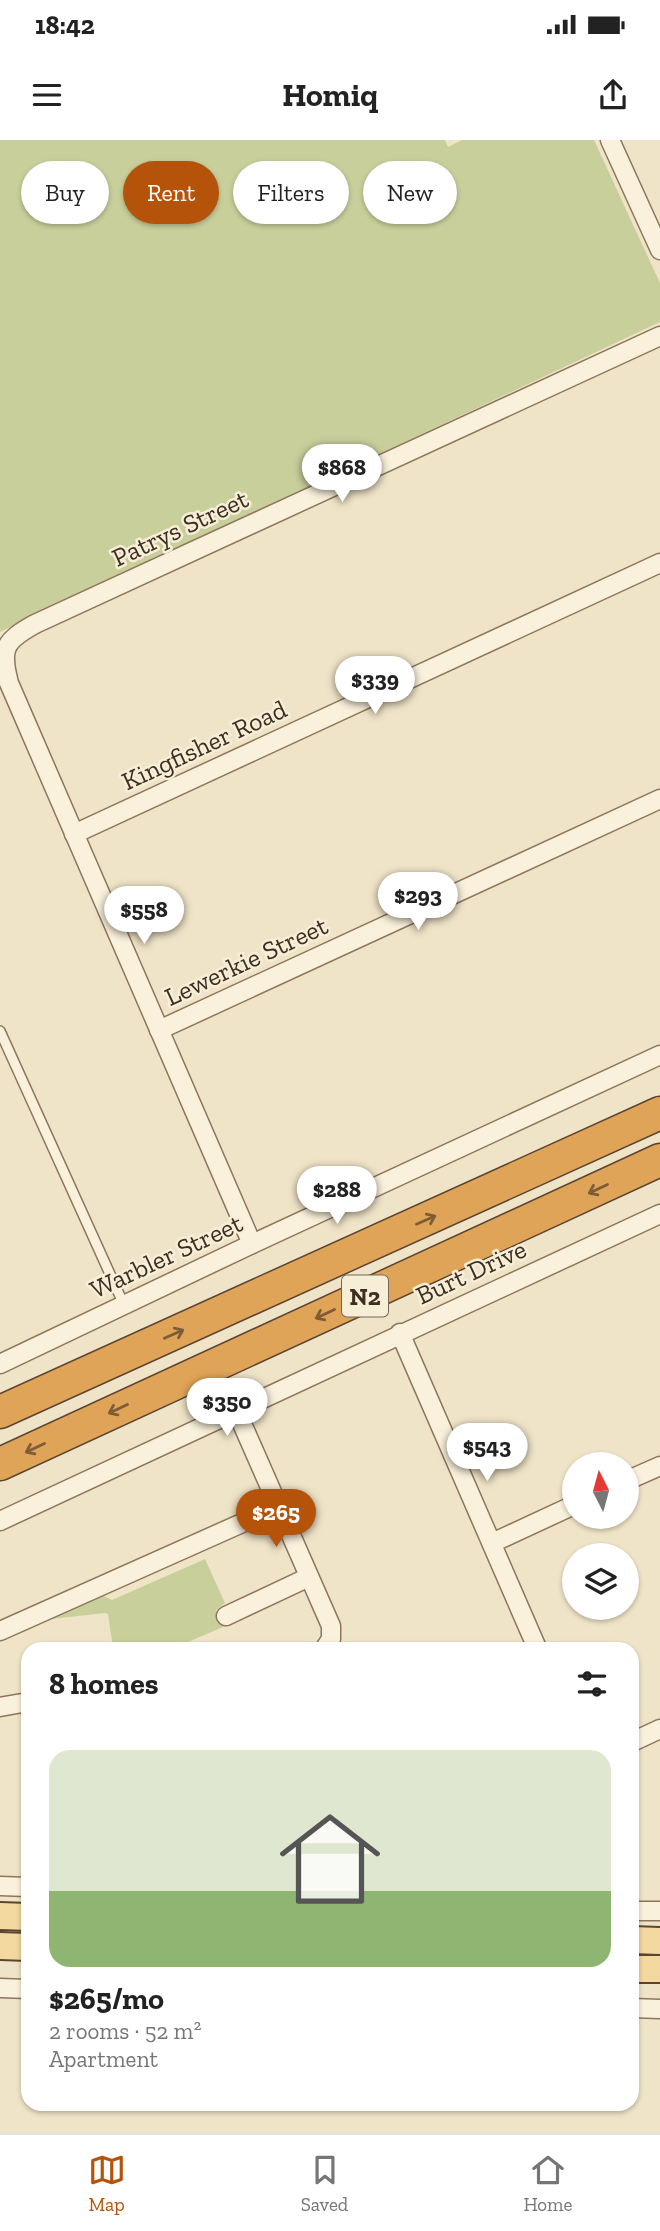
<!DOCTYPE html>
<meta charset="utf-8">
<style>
:root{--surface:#fff;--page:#f2f2f2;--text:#222;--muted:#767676;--line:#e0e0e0;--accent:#b45309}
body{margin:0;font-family:"Zilla Slab",serif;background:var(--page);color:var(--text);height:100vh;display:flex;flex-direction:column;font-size:26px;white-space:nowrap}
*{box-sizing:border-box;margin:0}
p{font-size:23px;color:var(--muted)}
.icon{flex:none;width:38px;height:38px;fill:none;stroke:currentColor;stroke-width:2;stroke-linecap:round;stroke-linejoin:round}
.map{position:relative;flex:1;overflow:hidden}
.panel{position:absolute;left:21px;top:1502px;width:618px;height:469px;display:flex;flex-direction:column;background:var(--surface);border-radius:21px;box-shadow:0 2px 5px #0004}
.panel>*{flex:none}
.banner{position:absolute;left:21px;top:21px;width:620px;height:63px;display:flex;gap:14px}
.needle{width:46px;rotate:354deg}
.controls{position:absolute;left:562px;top:1312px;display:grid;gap:14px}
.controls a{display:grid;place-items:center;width:77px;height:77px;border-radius:50%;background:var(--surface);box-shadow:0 2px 5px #0004;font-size:35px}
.price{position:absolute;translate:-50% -60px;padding:0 16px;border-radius:24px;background:#fff;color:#222;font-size:23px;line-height:46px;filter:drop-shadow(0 2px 4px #0008)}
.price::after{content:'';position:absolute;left:50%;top:42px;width:21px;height:16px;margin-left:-10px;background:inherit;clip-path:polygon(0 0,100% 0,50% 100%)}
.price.selected{background:var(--accent);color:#fff}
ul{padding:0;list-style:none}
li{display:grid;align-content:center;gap:14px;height:371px;padding:0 28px}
li span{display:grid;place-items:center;height:217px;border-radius:21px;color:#555}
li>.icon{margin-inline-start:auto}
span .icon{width:126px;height:126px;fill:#fffc;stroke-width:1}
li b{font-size:30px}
h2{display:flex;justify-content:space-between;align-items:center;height:84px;padding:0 28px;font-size:30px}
.tag{padding:0 24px;border-radius:32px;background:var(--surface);box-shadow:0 2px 5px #0004;font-size:24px;line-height:63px}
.tag.selected{background:var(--accent);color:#fff}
.status{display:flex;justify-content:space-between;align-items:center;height:49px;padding:0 35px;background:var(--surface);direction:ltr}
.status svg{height:19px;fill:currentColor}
header{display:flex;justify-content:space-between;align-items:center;height:91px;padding:0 28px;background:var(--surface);font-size:32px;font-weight:800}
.tab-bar{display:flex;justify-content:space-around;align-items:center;height:98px;border-top:2px solid var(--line);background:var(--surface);font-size:19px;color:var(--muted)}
.tab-bar a{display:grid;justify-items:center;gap:4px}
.tab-bar .selected{color:var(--accent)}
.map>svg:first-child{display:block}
.green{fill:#c9cf9b}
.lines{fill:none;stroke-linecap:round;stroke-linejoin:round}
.service-casing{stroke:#8d765c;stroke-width:12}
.minor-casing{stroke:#8d765c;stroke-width:21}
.primary-casing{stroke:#5b4430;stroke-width:30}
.motorway-casing{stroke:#5b4430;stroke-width:35}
.service{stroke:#faf1dc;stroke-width:9}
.minor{stroke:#faf1dc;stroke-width:18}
.primary{stroke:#f3d9a0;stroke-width:26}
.motorway{stroke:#e0a458;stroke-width:32}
.oneway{stroke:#7e5d36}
.labels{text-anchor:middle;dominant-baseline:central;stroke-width:5;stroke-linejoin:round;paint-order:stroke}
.shield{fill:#f7eed8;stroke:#756857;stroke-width:2}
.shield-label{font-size:24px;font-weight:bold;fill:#3d2e20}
.street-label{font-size:26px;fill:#3d2e20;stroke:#f7eed8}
</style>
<div class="status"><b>18:42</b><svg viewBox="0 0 49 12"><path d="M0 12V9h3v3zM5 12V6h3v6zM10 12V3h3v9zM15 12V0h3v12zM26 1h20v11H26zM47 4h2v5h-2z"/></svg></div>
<header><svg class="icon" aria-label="menu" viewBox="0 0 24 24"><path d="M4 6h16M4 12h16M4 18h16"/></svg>Homiq<svg class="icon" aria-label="share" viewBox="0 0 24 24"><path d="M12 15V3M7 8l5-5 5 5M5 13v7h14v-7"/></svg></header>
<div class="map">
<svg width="660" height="1993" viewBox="0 0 660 1993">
<rect width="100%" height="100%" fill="#f0e4c8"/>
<g class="green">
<polygon points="0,0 445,0 448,7 462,0 594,0 660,143 660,182 0,492"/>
<polygon points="205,1419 225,1463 216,1470 223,1487 174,1508 113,1508 108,1474 105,1473 42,1480 102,1455 112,1460"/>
</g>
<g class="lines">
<defs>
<polyline id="service" points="0,891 124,1165"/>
<g id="minor">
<polyline points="610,0 660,110"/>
<polyline points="74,694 660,423"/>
<polyline points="159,890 660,659"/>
<path d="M252,1104L9,543C0,509 4,501 35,484L660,196"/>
<polyline points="400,1193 537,1508"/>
<polyline points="0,1224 252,1104 660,915"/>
<polyline points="236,1270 331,1486 331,1499 325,1508"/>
<polyline points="626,1341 660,1326"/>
<polyline points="0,1381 660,1074"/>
<polyline points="492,1403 574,1365"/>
<polyline points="226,1476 309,1437"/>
<polyline points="0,1491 278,1367"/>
<polyline points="0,1567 28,1562"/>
<polyline points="632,1602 660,1589"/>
<polyline points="0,1746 28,1747"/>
<polyline points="632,1771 660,1771"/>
<polyline points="0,1848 28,1849"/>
<polyline points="632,1868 660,1869"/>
</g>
<g id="primary">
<polyline points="0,1776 28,1777"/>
<polyline points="632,1800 660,1801"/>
<polyline points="0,1806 28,1807"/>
<polyline points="632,1829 660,1829"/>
</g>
<g id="motorway">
<polyline points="0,1272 660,973"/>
<polyline points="0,1324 660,1020"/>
</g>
</defs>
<use href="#service" class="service-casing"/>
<use href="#minor" class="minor-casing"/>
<use href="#primary" class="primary-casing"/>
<use href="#motorway" class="motorway-casing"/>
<use href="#service" class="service"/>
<use href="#minor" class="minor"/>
<use href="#primary" class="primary"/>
<use href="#motorway" class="motorway"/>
</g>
<defs><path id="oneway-shaft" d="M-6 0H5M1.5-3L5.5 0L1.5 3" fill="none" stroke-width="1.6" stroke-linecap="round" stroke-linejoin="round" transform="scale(1.75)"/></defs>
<g class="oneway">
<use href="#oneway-shaft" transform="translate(598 1049) rotate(155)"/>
<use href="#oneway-shaft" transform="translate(426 1080) rotate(-24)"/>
<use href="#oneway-shaft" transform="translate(325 1174) rotate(155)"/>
<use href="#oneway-shaft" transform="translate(174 1194) rotate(-24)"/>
<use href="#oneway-shaft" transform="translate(118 1269) rotate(155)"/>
<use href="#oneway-shaft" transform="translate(35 1308) rotate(155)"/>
</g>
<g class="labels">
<rect class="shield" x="342" y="1135.5" width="46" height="41" rx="5"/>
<g class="shield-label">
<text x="365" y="1156">N2</text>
</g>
<g class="street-label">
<text transform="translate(180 388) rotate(-25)">Patrys Street</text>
<text transform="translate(204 605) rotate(-25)">Kingfisher Road</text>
<text transform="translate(246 821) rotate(-25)">Lewerkie Street</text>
<text transform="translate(166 1116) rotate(-25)">Warbler Street</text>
<text transform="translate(471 1132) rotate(-25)">Burt Drive</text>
</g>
</g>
</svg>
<div class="controls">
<a><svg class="needle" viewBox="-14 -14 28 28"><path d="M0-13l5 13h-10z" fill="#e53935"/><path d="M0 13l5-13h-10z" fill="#767676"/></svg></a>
<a><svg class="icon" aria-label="layers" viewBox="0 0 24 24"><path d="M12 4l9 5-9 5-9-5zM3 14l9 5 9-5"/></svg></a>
</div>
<b class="price" style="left:342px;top:364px">$868</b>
<b class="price" style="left:375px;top:576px">$339</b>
<b class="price" style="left:418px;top:792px">$293</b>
<b class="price" style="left:144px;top:806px">$558</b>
<b class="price" style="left:337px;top:1086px">$288</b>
<b class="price" style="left:227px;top:1298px">$350</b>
<b class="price" style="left:487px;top:1343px">$543</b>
<b class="price selected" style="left:276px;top:1409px">$265</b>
<div class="banner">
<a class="tag">Buy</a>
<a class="tag selected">Rent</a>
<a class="tag">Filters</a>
<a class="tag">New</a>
</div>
<section class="panel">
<h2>8 homes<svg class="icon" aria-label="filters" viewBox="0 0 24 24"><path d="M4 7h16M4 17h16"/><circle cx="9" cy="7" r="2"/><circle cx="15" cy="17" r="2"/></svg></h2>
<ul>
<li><span style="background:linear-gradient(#dfe7d0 65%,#8fb573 0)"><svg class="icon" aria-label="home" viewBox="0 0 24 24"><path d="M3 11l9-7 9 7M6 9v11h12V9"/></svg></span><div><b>$265/mo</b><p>2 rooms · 52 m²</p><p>Apartment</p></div></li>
</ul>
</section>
</div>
<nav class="tab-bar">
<a class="selected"><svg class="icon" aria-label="map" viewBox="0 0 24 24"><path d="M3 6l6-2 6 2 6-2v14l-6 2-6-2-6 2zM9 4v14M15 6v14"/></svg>Map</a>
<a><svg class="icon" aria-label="saved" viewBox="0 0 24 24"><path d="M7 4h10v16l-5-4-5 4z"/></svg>Saved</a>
<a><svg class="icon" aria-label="home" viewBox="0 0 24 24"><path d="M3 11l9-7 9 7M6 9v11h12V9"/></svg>Home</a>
</nav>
